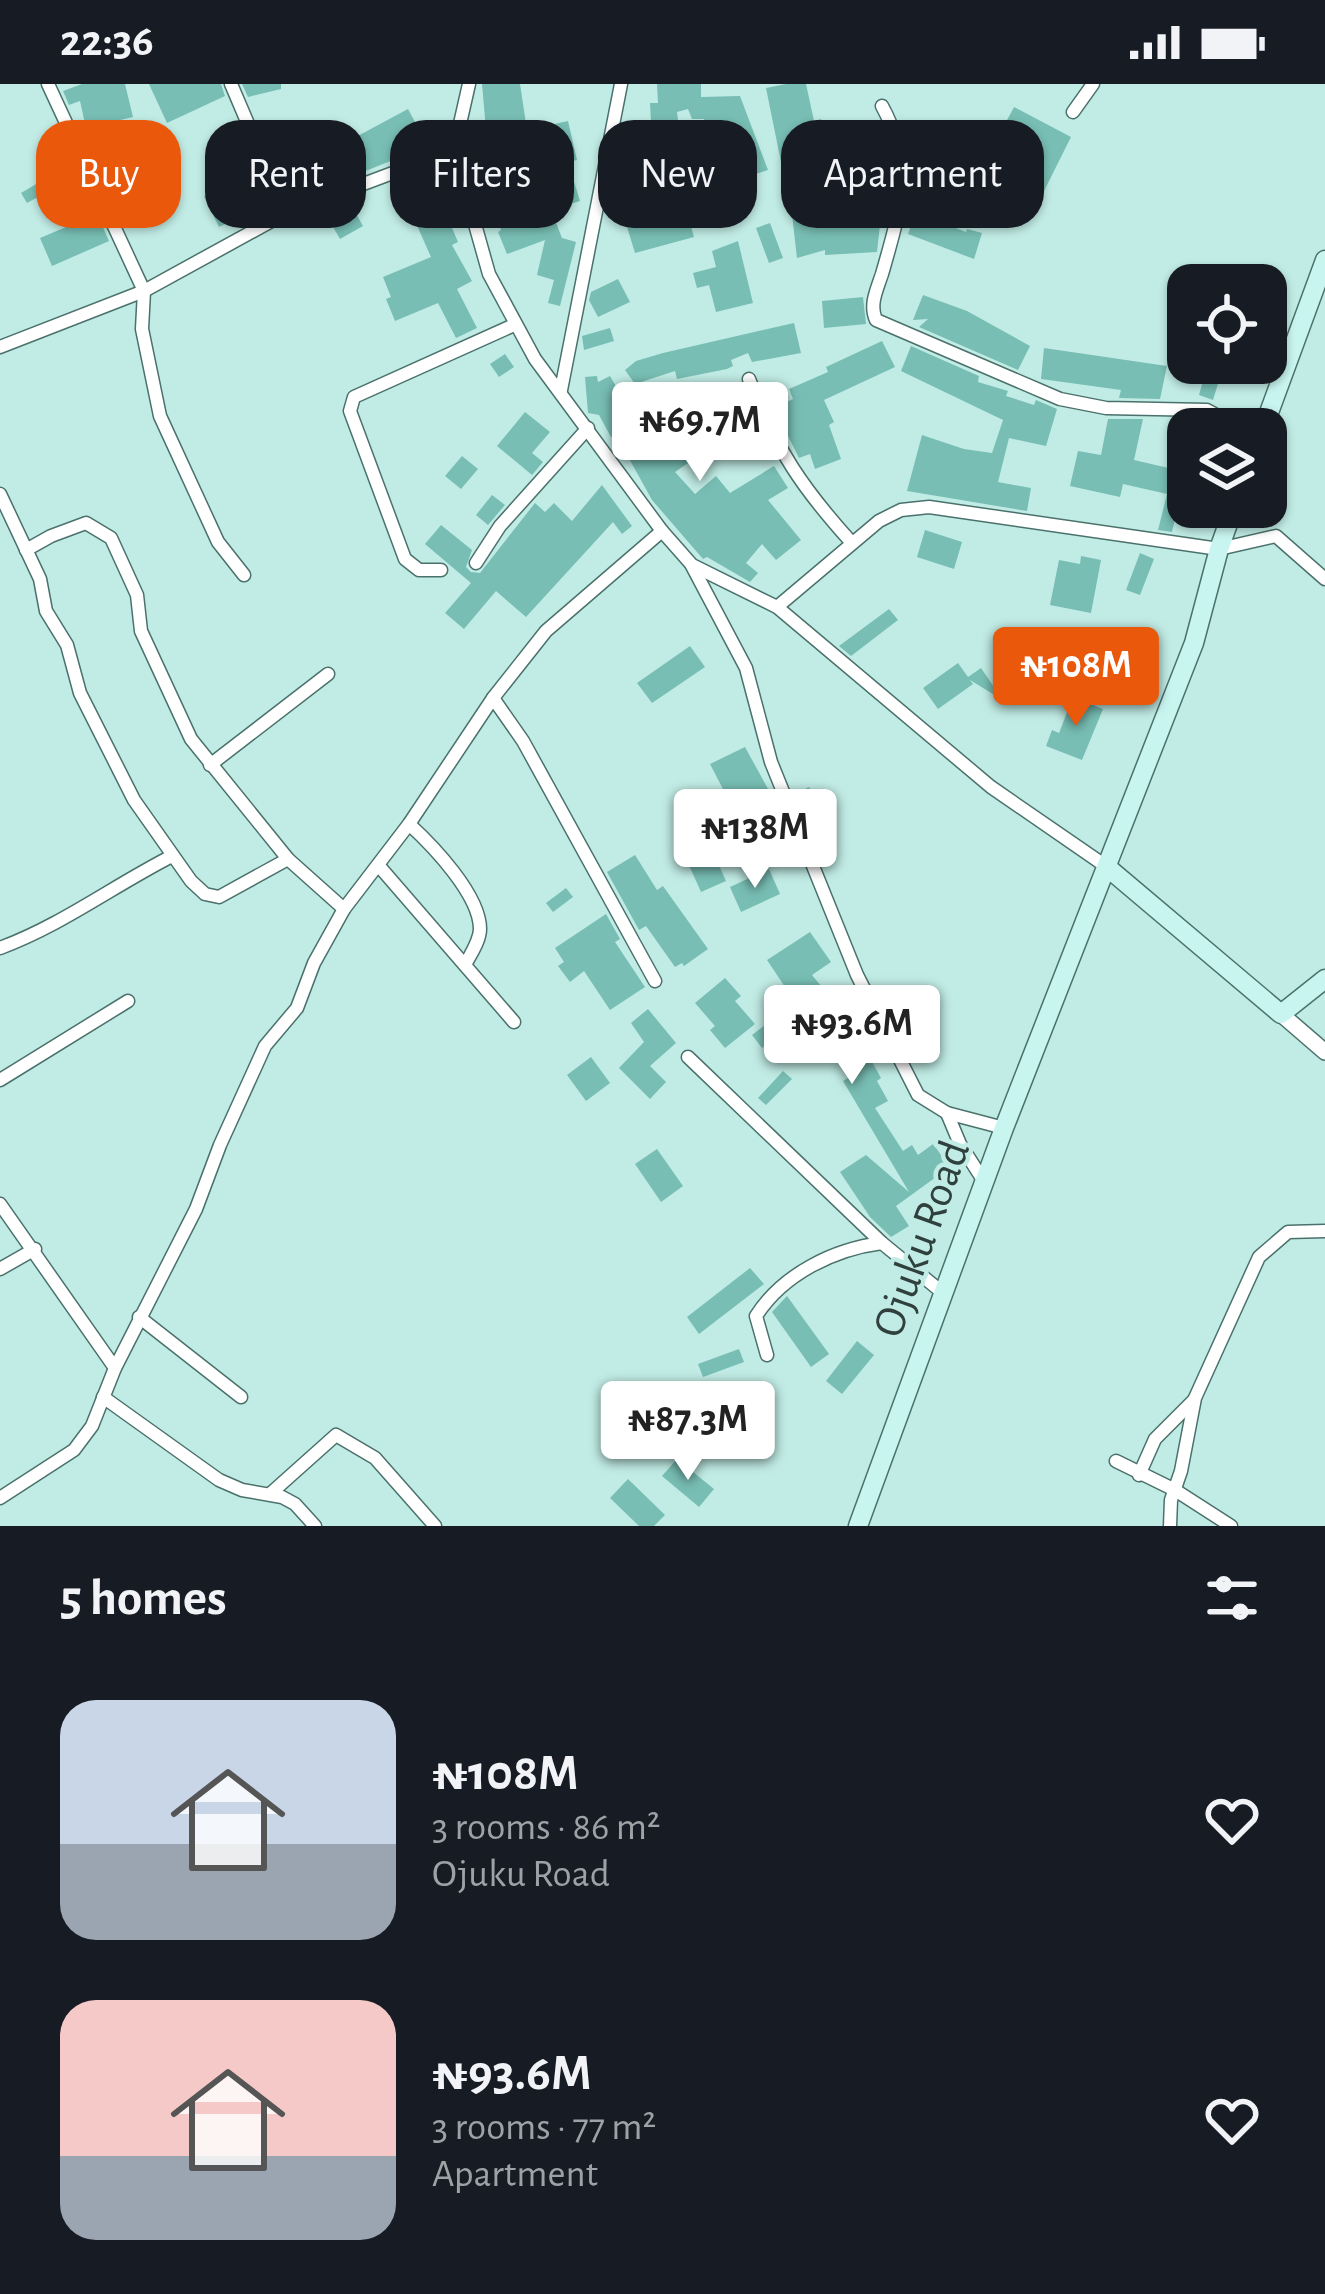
<!DOCTYPE html>
<meta charset="utf-8">
<style>
:root{--surface:#171b24;--page:#20242c;--text:#f1f3f6;--muted:#9ea1a6;--accent:#ea580c}
body{margin:0;font-family:"Alegreya Sans",sans-serif;background:var(--page);color:var(--text);height:100vh;display:flex;flex-direction:column;font-size:45px;white-space:nowrap}
*{box-sizing:border-box;margin:0}
p{font-size:39px;color:var(--muted)}
.icon{flex:none;width:66px;height:66px;fill:none;stroke:currentColor;stroke-width:2;stroke-linecap:round;stroke-linejoin:round}
.map{position:relative;height:1442px;overflow:hidden}
.drawer{display:flex;flex-direction:column;background:var(--surface);flex:1}
.drawer>*{flex:none}
.banner{position:absolute;left:36px;top:36px;width:1254px;height:108px;display:flex;gap:24px}
.buttons{position:absolute;left:1167px;top:180px;display:grid;gap:24px}
.buttons a{display:grid;place-items:center;width:120px;height:120px;border-radius:24px;background:var(--surface);box-shadow:0 3px 9px #0004;font-size:60px}
.price{position:absolute;translate:-50% -102px;padding:0 27px;border-radius:12px;background:#fff;color:#222;font-size:39px;line-height:78px;filter:drop-shadow(0 3px 6px #0008)}
.price::after{content:'';position:absolute;left:50%;top:72px;width:36px;height:27px;margin-left:-18px;background:inherit;clip-path:polygon(0 0,100% 0,50% 100%)}
.price.selected{background:var(--accent);color:#fff}
ul{padding:0;list-style:none}
li{display:flex;align-items:center;gap:36px;height:300px;padding:0 60px}
li span{display:grid;place-items:center;flex:none;width:336px;height:240px;border-radius:36px;color:#555}
li>.icon{margin-inline-start:auto}
span .icon{width:144px;height:144px;fill:#fffc;stroke-width:1}
li b{font-size:51px}
h2{display:flex;justify-content:space-between;align-items:center;height:144px;padding:0 60px;font-size:51px}
.chip{padding:0 42px;border-radius:36px;background:var(--surface);box-shadow:0 3px 9px #0004;font-size:42px;line-height:108px}
.chip.selected{background:var(--accent);color:#fff}
.status{display:flex;justify-content:space-between;align-items:center;height:84px;padding:0 60px;background:var(--surface);direction:ltr}
.status svg{height:33px;fill:currentColor}
.map>svg:first-child{display:block}
.building{fill:#78beb4}
.lines{fill:none;stroke-linecap:round;stroke-linejoin:round}
.minor-casing{stroke:#4a716b;stroke-width:15}
.tertiary-casing{stroke:#4a716b;stroke-width:18}
.secondary-casing{stroke:#4a716b;stroke-width:21}
.minor{stroke:#fff;stroke-width:12}
.tertiary{stroke:#fff;stroke-width:15}
.secondary{stroke:#c9f5f0;stroke-width:18}
.labels{text-anchor:middle;dominant-baseline:central;stroke-width:9;stroke-linejoin:round;paint-order:stroke}
.street-label{font-size:45px;fill:#2f403d;stroke:#c1ece5}
</style>
<div class="status"><b>22:36</b><svg viewBox="0 0 49 12"><path d="M0 12V9h3v3zM5 12V6h3v6zM10 12V3h3v9zM15 12V0h3v12zM26 1h20v11H26zM47 4h2v5h-2z"/></svg></div>
<div class="map">
<svg width="1325" height="1442" viewBox="0 0 1325 1442">
<rect width="100%" height="100%" fill="#c1ece5"/>
<g class="building">
<polygon points="82,0 125,0 133,33 86,44 80,17 69,21 63,7"/>
<polygon points="149,0 221,0 225,12 167,39"/>
<polygon points="242,0 281,0 281,5 248,13"/>
<polygon points="482,0 520,0 527,46 568,37 577,76 568,78 580,117 551,126 562,154 576,158 560,222 548,219 554,196 537,191 545,156 507,170 498,148 501,146 492,121 499,118 480,59 487,57"/>
<polygon points="657,0 701,0 701,13 740,12 768,86 738,96 736,92 722,96 720,90 711,93 704,73 717,69 704,35 692,35 688,25 677,28 678,36 651,38 650,19 658,19"/>
<polygon points="786,0 806,0 814,37 821,35 824,43 850,36 855,56 884,52 891,84 878,86 882,123 877,168 825,171 825,166 797,174 791,122 823,119 821,92 786,103 766,4"/>
<polygon points="1014,23 1071,53 1039,117 980,87"/>
<polygon points="408,25 428,62 328,102 313,76"/>
<polygon points="232,61 268,119 219,143 204,112 223,102 208,73"/>
<polygon points="126,62 134,89 104,97 93,71"/>
<polygon points="960,76 971,111 942,120 931,85"/>
<polygon points="687,83 693,114 683,115 694,153 635,169 627,143 634,141 625,94"/>
<polygon points="428,87 445,116 441,118 458,158 452,161 472,197 457,205 477,244 456,254 438,219 395,237 386,215 391,213 383,193 431,173 415,137 419,135 399,98"/>
<polygon points="43,96 49,107 27,119 21,109"/>
<polygon points="176,96 181,112 152,122 146,106"/>
<polygon points="349,117 363,142 340,155 325,129"/>
<polygon points="916,128 966,148 967,145 982,149 974,175 908,150"/>
<polygon points="97,130 109,157 52,182 40,154"/>
<polygon points="770,139 783,174 769,179 756,144"/>
<polygon points="738,157 753,219 716,228 709,201 697,204 693,189 716,183 712,167"/>
<polygon points="618,195 630,218 598,233 589,216 591,208"/>
<polygon points="923,211 967,227 1030,262 1018,286 919,243 928,235 913,236"/>
<polygon points="863,213 866,240 824,244 822,217"/>
<polygon points="794,239 801,269 752,278 748,269 731,276 733,282 727,285 677,295 675,287 635,300 625,286 636,277 663,269"/>
<polygon points="610,244 614,257 584,266 582,252"/>
<polygon points="882,257 895,283 824,316 834,338 829,341 841,375 815,385 810,370 799,374 774,324 793,315 789,305 828,288 826,283"/>
<polygon points="911,262 979,292 978,298 1008,307 1006,312 1034,321 1036,316 1057,325 1046,362 1009,354 998,398 1031,404 1027,427 907,407 922,351 964,365 992,369 1003,336 901,287"/>
<polygon points="1044,264 1167,282 1160,315 1119,314 1121,306 1041,295"/>
<polygon points="505,270 514,283 499,293 490,280"/>
<polygon points="1183,279 1195,282 1241,279 1237,294 1221,290 1213,316 1199,311 1203,297 1180,290"/>
<polygon points="597,292 598,298 610,292 657,374 677,359 661,337 676,326 690,345 749,322 757,343 685,374 688,379 675,388 695,410 716,392 730,409 774,382 788,404 768,416 801,456 776,476 762,460 746,479 758,489 750,498 707,473 703,475 652,416 616,351 611,353 599,331 588,329 585,293"/>
<polygon points="525,328 550,348 532,369 543,378 532,391 497,362"/>
<polygon points="1108,335 1143,335 1134,376 1186,388 1172,448 1158,446 1167,410 1123,400 1120,413 1070,402 1078,367 1101,371"/>
<polygon points="462,372 478,385 461,405 445,392"/>
<polygon points="602,401 632,442 622,450 613,438 526,533 496,507 464,545 445,529 471,499 425,460 441,441 472,466 466,483 471,488 480,489 535,419 545,428 554,419 572,437"/>
<polygon points="492,411 505,421 488,441 476,431"/>
<polygon points="925,446 962,458 954,485 917,473"/>
<polygon points="1140,469 1154,475 1140,511 1126,506"/>
<polygon points="1081,472 1101,476 1091,529 1050,521 1059,476 1080,480"/>
<polygon points="889,525 898,536 851,572 839,562"/>
<polygon points="690,562 705,583 652,619 637,599"/>
<polygon points="958,579 968,593 981,584 994,603 1003,587 1031,605 1022,620 1009,612 1006,618 970,596 973,600 938,625 923,604"/>
<polygon points="1073,613 1103,625 1082,676 1046,662 1052,646 1059,649"/>
<polygon points="745,663 773,714 712,744 699,719 724,707 710,680"/>
<polygon points="809,703 833,745 820,752 796,710"/>
<polygon points="709,759 726,797 701,808 684,770"/>
<polygon points="635,771 657,806 663,802 708,865 684,882 682,879 675,883 646,842 639,846 607,788"/>
<polygon points="769,785 780,810 741,828 730,803"/>
<polygon points="566,804 573,813 553,828 546,819"/>
<polygon points="606,830 620,855 615,858 645,903 610,926 584,887 570,898 558,882 564,878 555,864"/>
<polygon points="810,848 831,878 812,891 849,936 881,994 877,997 888,1017 875,1024 903,1067 912,1061 918,1071 933,1060 950,1083 896,1122 909,1142 891,1153 870,1133 840,1088 866,1071 909,1108 843,997 853,991 837,963 820,940 811,946 801,933 762,964 752,951 795,918 767,876"/>
<polygon points="725,894 741,912 735,917 755,940 725,964 710,946 715,942 695,919"/>
<polygon points="648,925 676,959 650,982 666,998 650,1015 619,984 644,958 631,939"/>
<polygon points="591,973 610,999 586,1017 567,991"/>
<polygon points="783,987 792,995 766,1021 758,1014"/>
<polygon points="657,1065 683,1102 661,1118 635,1080"/>
<polygon points="750,1184 764,1200 699,1250 687,1233"/>
<polygon points="787,1212 829,1270 811,1283 772,1228"/>
<polygon points="857,1257 874,1271 842,1310 826,1297"/>
<polygon points="739,1265 744,1278 703,1293 698,1280"/>
<polygon points="677,1375 714,1405 699,1423 662,1392"/>
<polygon points="628,1395 665,1431 654,1442 639,1442 610,1414"/>
</g>
<g class="lines">
<defs>
<g id="minor">
<polyline points="48,0 144,207 142,245 160,332 218,458 244,491"/>
<polyline points="231,0 286,129"/>
<polyline points="469,0 454,66 489,190 535,275 662,447 692,481 777,523 991,703 1107,783"/>
<path d="M882,22C915,82 900,127 882,190C877,205 869,221 876,236L1060,315L1106,324L1207,326L1242,345"/>
<polyline points="1073,28 1093,0"/>
<polyline points="0,263 144,207 286,129 454,66"/>
<path d="M749,295C776,365 802,404 852,459"/>
<polyline points="561,306 621,0"/>
<polyline points="0,410 40,495 46,527 67,561 80,609 134,716 191,797 205,810 219,813 288,775"/>
<polyline points="26,466 51,452 86,439 111,454 137,511 141,547 191,655 288,775 344,825"/>
<polyline points="476,479 500,442 588,344"/>
<polyline points="692,482 746,584 771,678 857,891 918,1011 947,1029 1004,1044"/>
<polyline points="441,486 419,486 405,475 350,327 354,313 514,241"/>
<polyline points="777,523 879,437 901,426 929,423 1219,465 1276,452 1325,495"/>
<polyline points="493,614 523,657 655,897"/>
<polyline points="210,681 328,590"/>
<path d="M409,740C433,762 480,811 480,845C480,857 470,871 465,881"/>
<polyline points="379,782 514,938"/>
<path d="M0,864C62,841 113,802 172,772"/>
<polyline points="688,973 882,1159 943,1209"/>
<polyline points="0,996 128,917"/>
<polyline points="947,1029 960,1060 985,1099"/>
<polyline points="0,1120 115,1284"/>
<polyline points="0,1185 35,1165"/>
<polyline points="139,1233 241,1313"/>
<path d="M767,1271L756,1232C783,1190 834,1165 882,1159"/>
<polyline points="103,1313 219,1396 242,1406 282,1413 295,1420 315,1442"/>
<polyline points="1116,1377 1175,1406 1231,1442"/>
<polyline points="1139,1391 1155,1355 1194,1316"/>
<polyline points="270,1410 336,1351 375,1374 435,1442"/>
<polyline points="0,1414 74,1366 92,1342 115,1284 196,1125 220,1061 265,962 297,924 314,879 344,825 409,740 493,614 546,547 662,447"/>
<polyline points="1170,1442 1171,1416 1181,1387 1195,1314 1259,1173 1288,1148 1325,1147"/>
</g>
<polyline id="tertiary" points="1281,930 1325,968"/>
<g id="secondary">
<polyline points="1263,345 1325,176"/>
<polyline points="1107,783 1281,930 1325,895"/>
<polyline points="858,1442 1004,1044 1194,559 1219,465 1234,423"/>
</g>
</defs>
<use href="#minor" class="minor-casing"/>
<use href="#tertiary" class="tertiary-casing"/>
<use href="#secondary" class="secondary-casing"/>
<use href="#minor" class="minor"/>
<use href="#tertiary" class="tertiary"/>
<use href="#secondary" class="secondary"/>
</g>
<g class="labels">
<g class="street-label">
<text transform="translate(922 1155) rotate(-70)">Ojuku Road</text>
</g>
</g>
</svg>
<div class="buttons">
<a><svg class="icon" aria-label="locate" viewBox="0 0 24 24"><circle cx="12" cy="12" r="6"/><path d="M12 2v4M12 18v4M2 12h4M18 12h4"/></svg></a>
<a><svg class="icon" aria-label="layers" viewBox="0 0 24 24"><path d="M12 4l9 5-9 5-9-5zM3 14l9 5 9-5"/></svg></a>
</div>
<b class="price" style="left:700px;top:400px">₦69.7M</b>
<b class="price selected" style="left:1076px;top:645px">₦108M</b>
<b class="price" style="left:755px;top:807px">₦138M</b>
<b class="price" style="left:852px;top:1003px">₦93.6M</b>
<b class="price" style="left:688px;top:1399px">₦87.3M</b>
<div class="banner">
<a class="chip selected">Buy</a>
<a class="chip">Rent</a>
<a class="chip">Filters</a>
<a class="chip">New</a>
<a class="chip">Apartment</a>
</div>
</div>
<section class="drawer">
<h2>5 homes<svg class="icon" aria-label="filters" viewBox="0 0 24 24"><path d="M4 7h16M4 17h16"/><circle cx="9" cy="7" r="2"/><circle cx="15" cy="17" r="2"/></svg></h2>
<ul>
<li><span style="background:linear-gradient(#c9d6e8 60%,#9aa5b1 0)"><svg class="icon" aria-label="home" viewBox="0 0 24 24"><path d="M3 11l9-7 9 7M6 9v11h12V9"/></svg></span><div><b>₦108M</b><p>3 rooms · 86 m²</p><p>Ojuku Road</p></div><svg class="icon" aria-label="heart" viewBox="0 0 24 24"><path d="M12 20l-8-8c-3-5 5-10 8-4 3-6 11-1 8 4z"/></svg></li>
<li><span style="background:linear-gradient(#f6c9c9 65%,#9aa5b1 0)"><svg class="icon" aria-label="home" viewBox="0 0 24 24"><path d="M3 11l9-7 9 7M6 9v11h12V9"/></svg></span><div><b>₦93.6M</b><p>3 rooms · 77 m²</p><p>Apartment</p></div><svg class="icon" aria-label="heart" viewBox="0 0 24 24"><path d="M12 20l-8-8c-3-5 5-10 8-4 3-6 11-1 8 4z"/></svg></li>
</ul>
</section>
